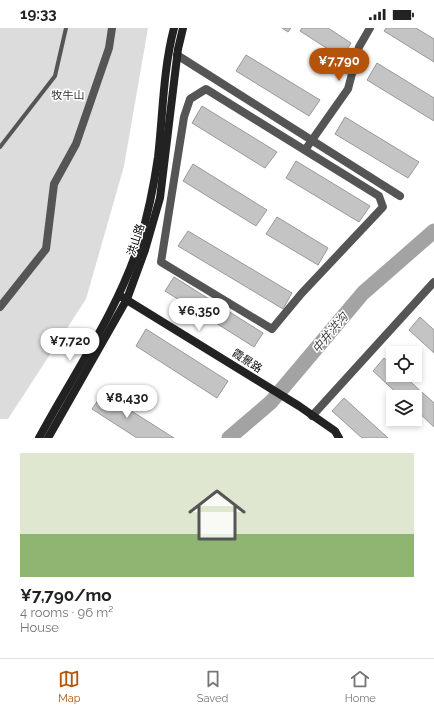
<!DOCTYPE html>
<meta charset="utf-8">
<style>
:root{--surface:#fff;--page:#f6f6f6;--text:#222;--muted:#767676;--line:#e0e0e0;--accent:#b45309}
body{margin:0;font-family:Raleway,"Noto Sans SC",sans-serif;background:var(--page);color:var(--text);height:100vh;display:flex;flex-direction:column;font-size:15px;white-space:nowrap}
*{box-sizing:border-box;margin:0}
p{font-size:13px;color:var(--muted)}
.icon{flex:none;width:22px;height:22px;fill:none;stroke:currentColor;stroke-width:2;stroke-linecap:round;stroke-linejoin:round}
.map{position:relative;height:410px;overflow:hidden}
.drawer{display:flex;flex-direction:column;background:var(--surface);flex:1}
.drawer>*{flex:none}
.buttons{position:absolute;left:386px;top:318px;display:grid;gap:8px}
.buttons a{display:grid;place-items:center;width:36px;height:36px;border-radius:0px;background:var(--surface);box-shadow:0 2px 6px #0003;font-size:20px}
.price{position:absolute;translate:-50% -34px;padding:0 9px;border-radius:14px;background:#fff;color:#222;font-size:13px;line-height:26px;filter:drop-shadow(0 1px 2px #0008)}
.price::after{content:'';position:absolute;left:50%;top:24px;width:12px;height:9px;margin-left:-6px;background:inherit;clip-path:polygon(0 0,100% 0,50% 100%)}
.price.on{background:var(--accent);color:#fff}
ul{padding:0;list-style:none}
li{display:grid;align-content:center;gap:8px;height:212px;padding:0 20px}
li+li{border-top:1px solid var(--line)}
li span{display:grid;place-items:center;height:124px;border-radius:0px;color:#555}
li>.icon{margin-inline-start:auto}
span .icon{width:72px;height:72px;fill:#fffc;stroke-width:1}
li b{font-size:17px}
.status{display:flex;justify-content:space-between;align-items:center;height:28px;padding:0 20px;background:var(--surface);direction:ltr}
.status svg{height:11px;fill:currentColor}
.dock{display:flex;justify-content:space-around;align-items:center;height:56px;border-top:1px solid var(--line);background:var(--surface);font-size:11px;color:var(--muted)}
.dock a{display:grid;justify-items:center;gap:2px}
.dock .on{color:var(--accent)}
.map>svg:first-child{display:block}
.green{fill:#dcdcdc}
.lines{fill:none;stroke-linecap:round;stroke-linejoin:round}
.river{stroke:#a3a3a3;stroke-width:15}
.building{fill:#c4c4c4;stroke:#999}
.lane{stroke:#555;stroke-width:4}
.street{stroke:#555;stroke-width:8}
.secondary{stroke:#222;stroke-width:8}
.labels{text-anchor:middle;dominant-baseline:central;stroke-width:3;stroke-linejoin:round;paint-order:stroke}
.park-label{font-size:11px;fill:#333;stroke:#fff}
.street-label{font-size:11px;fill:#000;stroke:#fff}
.water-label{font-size:12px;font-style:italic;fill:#444;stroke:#fff}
</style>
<div class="status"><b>19:33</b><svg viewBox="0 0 49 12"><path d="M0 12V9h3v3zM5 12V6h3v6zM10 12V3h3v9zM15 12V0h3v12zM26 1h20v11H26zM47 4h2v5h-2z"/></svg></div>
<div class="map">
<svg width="434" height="410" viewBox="0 0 434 410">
<rect width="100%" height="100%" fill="#fff"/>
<polygon class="green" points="0,0 148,0 124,138 86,271 8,391 0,391"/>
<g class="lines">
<polyline class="river" points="229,410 271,374 363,265 434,203"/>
</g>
<g class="building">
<polygon points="282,0 291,0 288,4"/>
<polygon points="302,0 328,0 351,15 342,30 300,3"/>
<polygon points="386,0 416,0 434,11 434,34 384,3"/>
<polygon points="246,27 320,72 309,88 236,43"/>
<polygon points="377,35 434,70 434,93 367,52"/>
<polygon points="202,78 277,124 265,140 192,95"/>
<polygon points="345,89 419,134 408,150 335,106"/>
<polygon points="296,133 370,178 359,194 286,150"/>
<polygon points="193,136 267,182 256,198 183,153"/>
<polygon points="277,189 328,220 318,237 266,206"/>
<polygon points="188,203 292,265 283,281 178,218"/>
<polygon points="174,249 263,305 254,319 165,263"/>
<polygon points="420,289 434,302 434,325 409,302"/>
<polygon points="146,301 228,353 217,370 136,318"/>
<polygon points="384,330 393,338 393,347 403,347 434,375 434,399 415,381 415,369 401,369 373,343"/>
<polygon points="103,365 174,410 137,410 92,381"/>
<polygon points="344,370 388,410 362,410 332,383"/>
</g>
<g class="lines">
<polyline class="lane" points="0,119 55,48 66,0"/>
<g class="street">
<polyline points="177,27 400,168"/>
<polygon points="206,61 379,168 383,179 301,266 272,301 161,234 184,89 190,71"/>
<polyline points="305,122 348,61 359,19 370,0"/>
<polyline points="0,279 46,221 54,156 76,116 109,20 112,0"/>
<polyline points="312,388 434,254"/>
</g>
<g class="secondary">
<polyline points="122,269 299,378 335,403 339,410"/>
<path d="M39,410C74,345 118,283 140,213C148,186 154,157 158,129C163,86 163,42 174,0"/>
<polyline points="48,410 127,271 145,222 160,170 178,21 183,0"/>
</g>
</g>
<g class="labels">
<g class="park-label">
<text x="68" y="67">牧牛山</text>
</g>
<g class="street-label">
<text transform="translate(136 212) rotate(-72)">洪山路</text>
<text transform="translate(247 333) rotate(33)">霞景路</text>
</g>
<g class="water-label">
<text transform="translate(330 305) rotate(-50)">中井洪沟</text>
</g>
</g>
</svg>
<div class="buttons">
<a><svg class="icon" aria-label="locate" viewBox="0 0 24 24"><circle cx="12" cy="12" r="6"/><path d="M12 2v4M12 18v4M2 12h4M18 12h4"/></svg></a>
<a><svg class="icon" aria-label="layers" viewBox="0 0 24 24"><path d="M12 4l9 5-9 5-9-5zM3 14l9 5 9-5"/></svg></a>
</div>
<b class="price on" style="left:339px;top:54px">¥7,790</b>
<b class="price" style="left:199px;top:304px">¥6,350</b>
<b class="price" style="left:70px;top:334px">¥7,720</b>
<b class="price" style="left:127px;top:391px">¥8,430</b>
</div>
<section class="drawer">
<ul>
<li><span style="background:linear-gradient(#dfe7d0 65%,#8fb573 0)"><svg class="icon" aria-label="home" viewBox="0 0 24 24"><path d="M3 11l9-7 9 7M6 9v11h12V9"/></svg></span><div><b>¥7,790/mo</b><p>4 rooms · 96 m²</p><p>House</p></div></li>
</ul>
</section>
<nav class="dock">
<a class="on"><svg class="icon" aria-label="map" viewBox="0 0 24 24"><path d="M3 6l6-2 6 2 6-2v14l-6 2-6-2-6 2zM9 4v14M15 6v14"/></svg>Map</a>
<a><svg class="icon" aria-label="saved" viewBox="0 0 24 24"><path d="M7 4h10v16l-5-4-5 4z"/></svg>Saved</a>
<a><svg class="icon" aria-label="home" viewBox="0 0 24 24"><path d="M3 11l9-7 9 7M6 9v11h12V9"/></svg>Home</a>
</nav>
